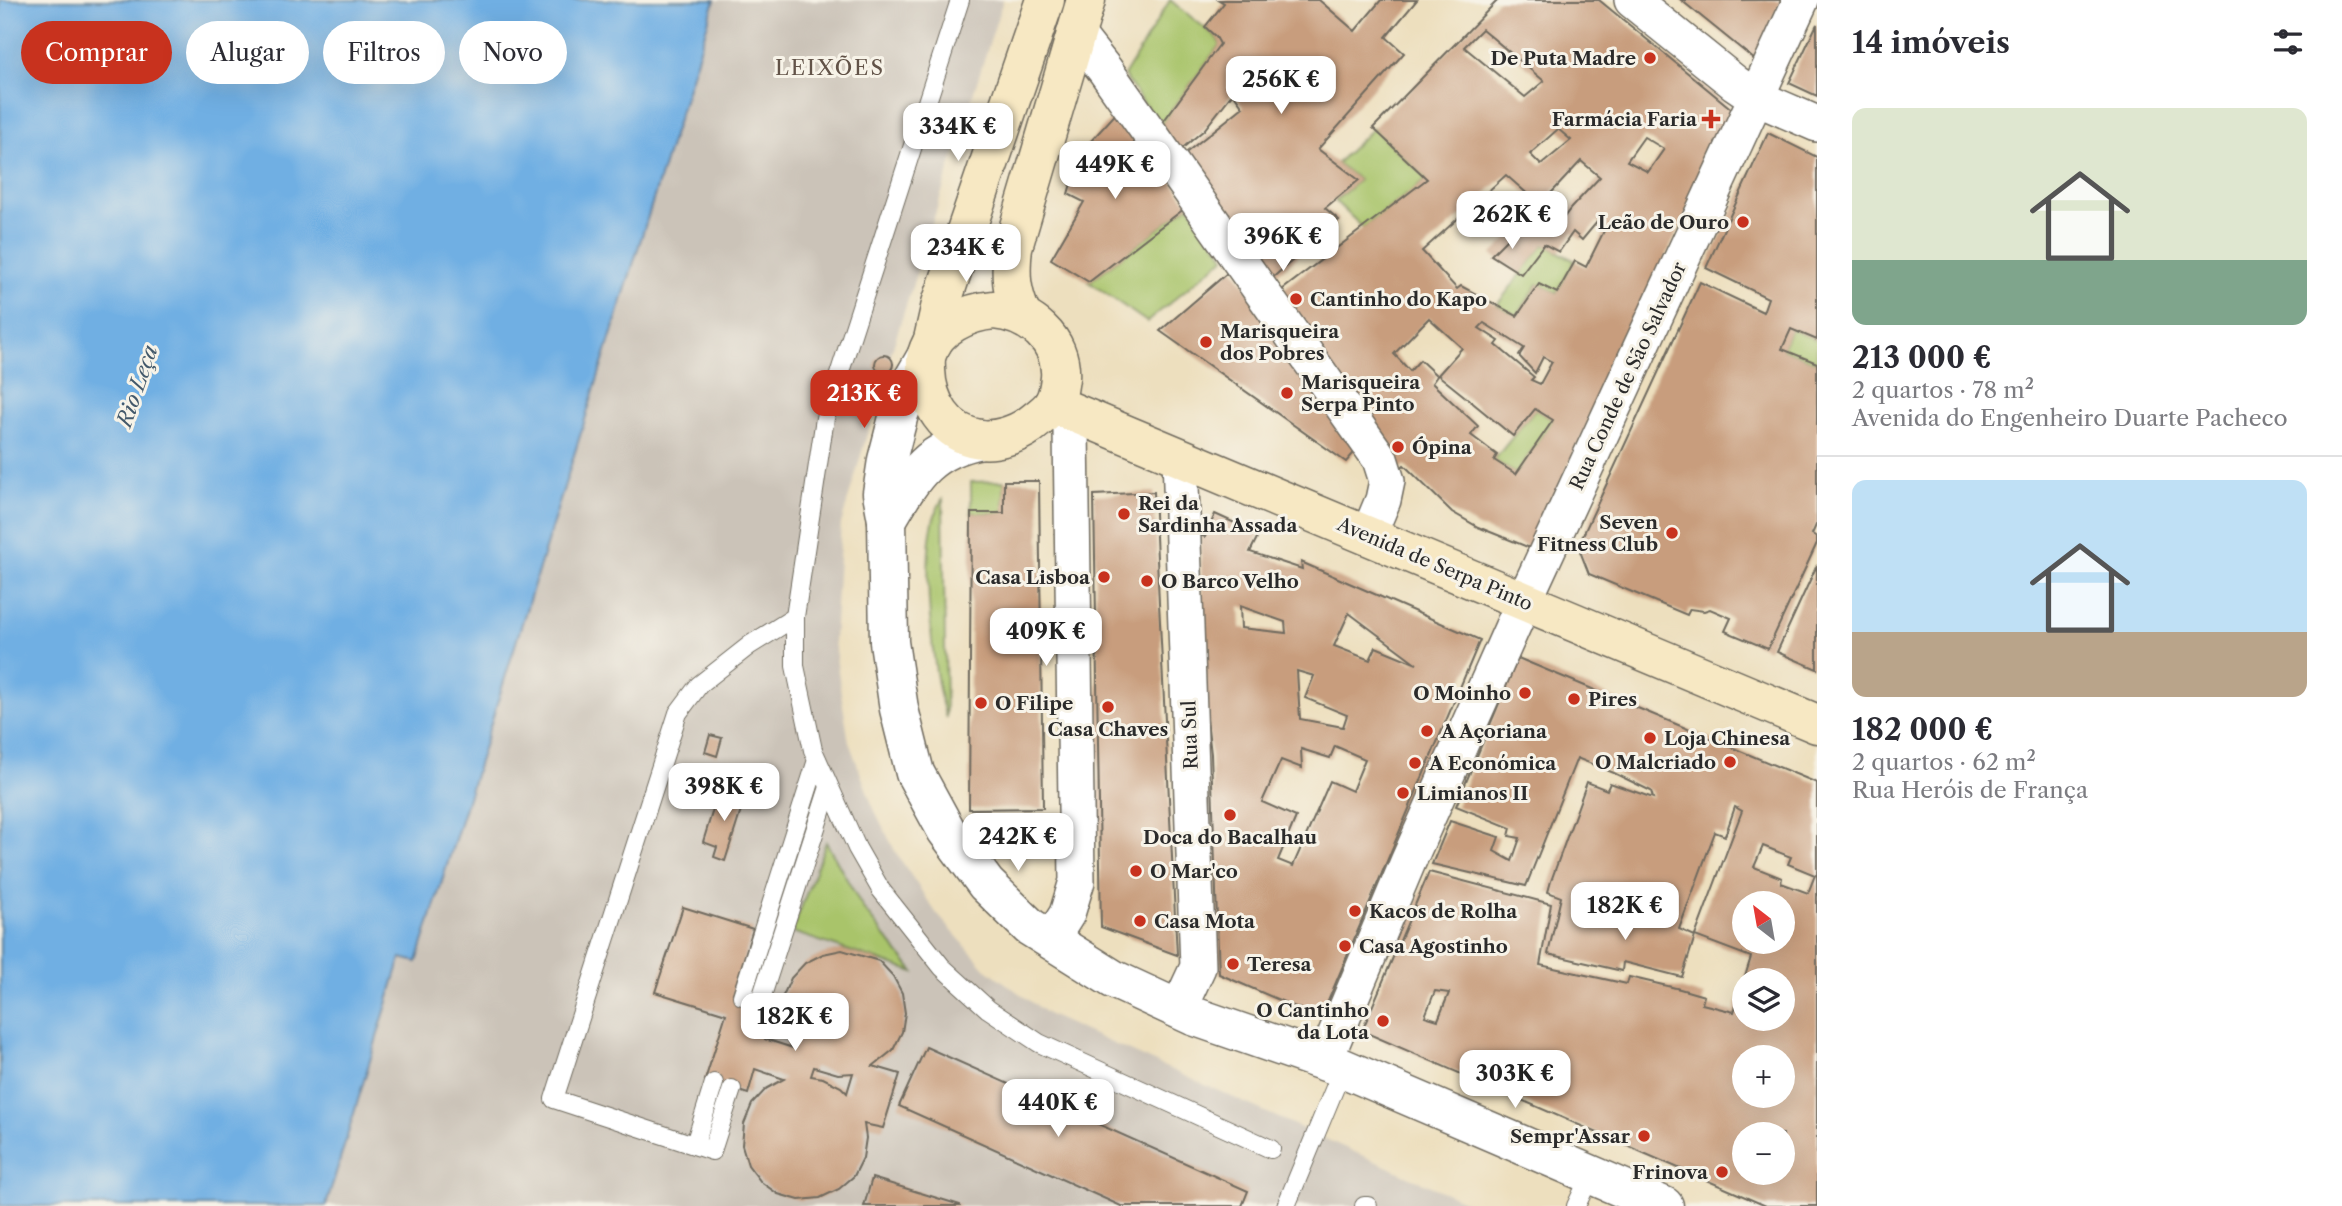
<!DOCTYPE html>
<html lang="pt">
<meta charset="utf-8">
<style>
:root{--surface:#fff;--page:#f7f7f7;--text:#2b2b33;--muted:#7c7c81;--line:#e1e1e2;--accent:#c8321e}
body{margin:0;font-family:"Libre Caslon Text",serif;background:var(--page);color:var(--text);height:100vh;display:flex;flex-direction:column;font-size:26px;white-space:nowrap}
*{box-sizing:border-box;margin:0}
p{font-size:23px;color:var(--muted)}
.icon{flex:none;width:38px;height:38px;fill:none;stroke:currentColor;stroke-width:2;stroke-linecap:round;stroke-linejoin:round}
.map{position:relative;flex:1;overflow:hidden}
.sheet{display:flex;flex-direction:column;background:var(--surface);width:525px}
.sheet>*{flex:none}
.hud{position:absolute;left:21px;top:21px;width:665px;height:63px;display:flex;gap:14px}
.needle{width:46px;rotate:329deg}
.tools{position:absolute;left:1732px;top:891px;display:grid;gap:14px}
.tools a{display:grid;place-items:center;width:63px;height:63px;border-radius:50%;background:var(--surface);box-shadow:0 7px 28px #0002;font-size:35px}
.price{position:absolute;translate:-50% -60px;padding:0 16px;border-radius:14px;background:#fff;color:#222;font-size:23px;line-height:46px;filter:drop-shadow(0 2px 4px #0008)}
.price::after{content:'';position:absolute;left:50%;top:42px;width:21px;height:16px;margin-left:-10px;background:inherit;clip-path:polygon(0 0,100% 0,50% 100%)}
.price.on{background:var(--accent);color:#fff}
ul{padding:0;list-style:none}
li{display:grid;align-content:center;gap:14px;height:371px;padding:0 35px}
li+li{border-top:2px solid var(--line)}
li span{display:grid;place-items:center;height:217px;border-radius:14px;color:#555}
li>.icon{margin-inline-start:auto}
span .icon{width:126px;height:126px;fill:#fffc;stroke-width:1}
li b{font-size:30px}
h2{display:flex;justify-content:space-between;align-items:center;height:84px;padding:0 35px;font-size:30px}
.pill{padding:0 24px;border-radius:32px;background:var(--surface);box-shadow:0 7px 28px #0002;font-size:24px;line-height:63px}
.pill.on{background:var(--accent);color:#fff}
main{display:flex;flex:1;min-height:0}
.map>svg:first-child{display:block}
.industrial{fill:#cbc3b8}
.green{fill:#a9c46a;stroke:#6a784a;stroke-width:2}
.water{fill:#70afe3;stroke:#4e6d87;stroke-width:2}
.building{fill:#c89d7d;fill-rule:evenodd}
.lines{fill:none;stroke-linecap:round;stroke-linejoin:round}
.service-casing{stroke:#6f6a5e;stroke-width:20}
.minor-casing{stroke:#6f6a5e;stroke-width:38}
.tertiary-casing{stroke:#6f6a5e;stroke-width:41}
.secondary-casing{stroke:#6f6a5e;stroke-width:41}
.service{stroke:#fff;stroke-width:18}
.minor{stroke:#fff;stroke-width:35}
.tertiary{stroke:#fff;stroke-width:38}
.secondary{stroke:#f7e8c3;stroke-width:38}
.poi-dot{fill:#c8321e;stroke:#f7f3e8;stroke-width:2.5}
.labels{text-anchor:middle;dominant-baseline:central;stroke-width:6;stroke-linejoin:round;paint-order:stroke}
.poi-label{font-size:19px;font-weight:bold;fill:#2b2b2b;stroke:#f7f3e8;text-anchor:start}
.street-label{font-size:19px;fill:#2b2b2b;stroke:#f7f3e8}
.neighbourhood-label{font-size:21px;letter-spacing:2px;fill:#625348;stroke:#f7f3e8}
.water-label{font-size:21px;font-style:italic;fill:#43596b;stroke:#f7f3e8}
</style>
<main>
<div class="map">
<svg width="1817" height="1206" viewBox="0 0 1817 1206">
<rect width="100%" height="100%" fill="#f7f3e8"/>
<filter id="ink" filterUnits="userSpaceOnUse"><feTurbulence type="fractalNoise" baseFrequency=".0143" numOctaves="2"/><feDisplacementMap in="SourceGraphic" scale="14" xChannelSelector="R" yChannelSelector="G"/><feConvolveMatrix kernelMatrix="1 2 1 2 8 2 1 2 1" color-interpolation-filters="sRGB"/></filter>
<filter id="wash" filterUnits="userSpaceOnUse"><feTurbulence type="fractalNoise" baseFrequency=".00686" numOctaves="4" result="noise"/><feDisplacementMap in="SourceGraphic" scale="28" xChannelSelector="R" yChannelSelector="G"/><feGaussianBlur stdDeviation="1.57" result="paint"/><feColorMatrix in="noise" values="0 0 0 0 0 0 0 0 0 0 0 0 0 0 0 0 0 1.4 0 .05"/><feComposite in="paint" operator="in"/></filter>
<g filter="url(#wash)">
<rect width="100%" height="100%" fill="#eddfbe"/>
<polygon class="industrial" points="715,0 1003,0 885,372 841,524 834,641 841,693 849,742 873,807 896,853 937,914 985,968 1049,1015 1475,1206 326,1206 401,958 417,961"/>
<g class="green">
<polygon points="1170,0 1216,37 1220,44 1160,126 1124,76"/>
<polygon points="1373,128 1427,179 1363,228 1335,201 1359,180 1337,163"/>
<polygon points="1189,205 1225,257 1147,322 1089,282"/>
<polygon points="1544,244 1575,261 1557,293 1538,284 1517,316 1497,305"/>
<polygon points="1791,329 1817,340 1817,363 1782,349"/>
<polygon points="1535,409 1553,420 1516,474 1494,460"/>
<polygon points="1004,481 1004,513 971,513 971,482"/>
<path d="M943,498L946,718C932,676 920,554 936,512C938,507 941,502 943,498Z"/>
<polygon points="826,842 864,910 914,972 792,932"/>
</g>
<polygon class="water" points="0,0 715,0 417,962 401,958 326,1206 0,1206"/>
<g id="blocks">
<g class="building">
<polygon points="1219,0 1319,0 1355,31 1381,0 1417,0 1386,37 1404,53 1318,149 1359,180 1325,208 1339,220 1270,280 1182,156 1243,107 1233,93 1204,130 1179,151 1160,126 1220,44 1216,37 1205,27 1224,3"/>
<path d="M1498,0H1599L1734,111L1530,548L1478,527L1452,512L1404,465L1400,469L1278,293L1427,179L1373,128ZM1482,29L1544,81L1525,97L1464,47ZM1558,129L1571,140L1541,165L1530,154ZM1644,137L1664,149L1648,172L1627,161ZM1581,161L1600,177L1571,208L1552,233L1532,214L1491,255L1521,274L1544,244L1559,252L1573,232L1582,240L1597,222L1606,227L1586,267L1575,261L1557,293L1539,284L1517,316L1461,286L1457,289L1422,251L1506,175L1540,205ZM1429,318L1462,348L1438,375L1463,395L1513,436L1535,409L1553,420L1516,474L1494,460L1497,455L1471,435L1478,426L1432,383L1437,376L1420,360L1410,371L1394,354ZM1484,323L1524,348L1519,356L1535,373L1543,357L1552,362L1540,384L1531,380L1534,377L1496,345L1499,341L1479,328Z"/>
<polygon points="1681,0 1782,0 1755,60"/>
<polygon points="1817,24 1817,96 1789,83"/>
<polygon points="1120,109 1145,144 1120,163 1124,169 1150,151 1189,205 1089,282 1051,259 1084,202 1068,194 1080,153"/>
<polygon points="1768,133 1817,157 1817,340 1791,329 1782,349 1817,363 1817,523 1812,534 1817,537 1817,543 1768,649 1725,631 1731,618 1710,609 1704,611 1690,609 1687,615 1589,574 1578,546 1700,282 1763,312 1768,298 1706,268"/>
<polygon points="1233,268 1360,446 1346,462 1160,331"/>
<circle cx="884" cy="364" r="9"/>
<polygon points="1004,481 1039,481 1043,808 969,809 971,513 1004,513"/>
<polygon points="1154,492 1159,603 1177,955 1101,927 1094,495"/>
<path d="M1215,514L1259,534L1250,552L1302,569L1301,562L1480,640L1321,1018L1219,974L1211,754L1206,711L1200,535L1205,537ZM1240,606L1285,622L1286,633L1241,628ZM1349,613L1417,664L1376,647L1370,660L1334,646ZM1297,671L1314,676L1305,698L1347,715L1343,727L1300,719ZM1335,746L1365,759L1352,791L1330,781L1293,866L1278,860L1296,817L1262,802L1281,760L1302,768L1301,749L1330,758Z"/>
<polygon points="1817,565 1817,669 1777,652"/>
<path d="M1518,658L1817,783V1206H1766L1362,1031L1429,872L1551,904L1540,965L1627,984L1629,977L1680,989L1704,996L1702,1004L1734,1012L1745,980V1018H1783V980H1744L1751,957L1695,936L1742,811L1735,807L1725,836L1715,832L1679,929L1695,936L1682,977L1623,962L1622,971L1548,954L1561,897L1548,892L1551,881L1587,782L1607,790L1610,783L1653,798L1651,791L1614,773L1577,758L1526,886L1432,864L1450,821L1499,837L1494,851L1512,861L1520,838L1509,836L1511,828L1456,806ZM1763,846L1791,857L1788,864L1815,875L1808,893L1781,883L1782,878L1754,867ZM1745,903H1783V942H1745ZM1435,991L1449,993L1438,1020L1425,1016ZM1745,1057H1783V1096H1745ZM1745,1134H1783V1172H1745Z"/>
<polygon points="710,735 722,738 717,756 705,752"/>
<polygon points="719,790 745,798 725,861 714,857 717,847 703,842"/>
<path d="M683,907L753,929L733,993L775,1006L765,1039L793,1048L787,1040L781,1019L782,998L791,978L805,963L823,954L842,950L879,961L893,976L902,993L905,1013L902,1032L893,1050L873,1066L900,1074L883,1128L864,1124L866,1138L863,1158L854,1176L839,1189L820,1198L799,1200L778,1194L761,1182L748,1165L742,1145L744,1124L752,1104L766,1089L784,1079L755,1069L748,1094L705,1080L726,1014L655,992ZM814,1067L838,1074L853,1073L847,1093L841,1087L823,1078L811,1076Z"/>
<polygon points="926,1047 1248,1191 1242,1206 1121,1206 899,1106"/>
<polygon points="872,1178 960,1205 960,1206 864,1206"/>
</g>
</g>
</g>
<g filter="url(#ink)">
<use href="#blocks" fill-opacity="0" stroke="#6f6a5e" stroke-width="2"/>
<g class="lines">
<defs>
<g id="service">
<polyline points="960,0 825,418 795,617 795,666 813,750 857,848 881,890 942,967 988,1009 1039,1043 1271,1149"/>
<polyline points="742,996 817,760"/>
<polyline points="760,1002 829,787"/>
<polyline points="732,1089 712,1151 554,1099 678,713 699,685 750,645 795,617"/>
<polyline points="695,1144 714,1083"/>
<polyline points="1286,1206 1343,1068"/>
<polyline points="1364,1206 1368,1206"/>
<polyline points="1576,1206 1590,1176"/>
</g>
<g id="minor">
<polyline points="1632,0 1735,83 1757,98 1817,124"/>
<polyline points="1075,32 1105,70 1380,459 1387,481 1383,500 1368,536"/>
<polyline points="1050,941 1067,914 1077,881 1071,429 1075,413"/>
<polyline points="1178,1010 1198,967 1180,457"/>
<polyline points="1324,1062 1408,862 1524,601 1801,0"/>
</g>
<g id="tertiary">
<polyline points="926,357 911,383 899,414 887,460 882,493 887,520 889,642 899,709 915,773 946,830 986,884 1030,927 1113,979 1193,1016 1343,1068 1664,1206"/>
<path d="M887,520C913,476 927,449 981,439"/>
</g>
<g id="secondary">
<path d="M994,310C1029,313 1063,339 1060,378C1059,386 1058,396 1053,404C1048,412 1037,419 1030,425C1016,435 996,441 980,439C945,434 927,402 926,370C926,365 925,359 927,354C935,327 968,312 994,310Z"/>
<path d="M1022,316C1011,291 1010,275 1013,247L1086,0"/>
<polyline points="932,344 941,304 1045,0"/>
<polyline points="1053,404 1817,724"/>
</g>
</defs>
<use href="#service" class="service-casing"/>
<use href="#minor" class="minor-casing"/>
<use href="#tertiary" class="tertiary-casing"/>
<use href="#secondary" class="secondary-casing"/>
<use href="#service" class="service"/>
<use href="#minor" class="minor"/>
<use href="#tertiary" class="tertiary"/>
<use href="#secondary" class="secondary"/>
</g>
</g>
<g class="poi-dot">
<circle cx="1650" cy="58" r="7"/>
<path d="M1707.5 108.5h7v7h7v7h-7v7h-7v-7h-7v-7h7z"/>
<circle cx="1743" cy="222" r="7"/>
<circle cx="1296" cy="299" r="7"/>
<circle cx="1206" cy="342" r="7"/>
<circle cx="1287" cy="393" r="7"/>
<circle cx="1398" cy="447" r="7"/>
<circle cx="1124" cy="514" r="7"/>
<circle cx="1672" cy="533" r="7"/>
<circle cx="1104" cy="577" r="7"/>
<circle cx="1147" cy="581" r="7"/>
<circle cx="1525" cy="693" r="7"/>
<circle cx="1574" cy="699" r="7"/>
<circle cx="981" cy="703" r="7"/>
<circle cx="1108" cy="707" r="7"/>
<circle cx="1427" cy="731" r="7"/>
<circle cx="1650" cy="738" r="7"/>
<circle cx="1730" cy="762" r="7"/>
<circle cx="1415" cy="763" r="7"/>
<circle cx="1403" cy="793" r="7"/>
<circle cx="1230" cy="815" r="7"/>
<circle cx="1136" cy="871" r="7"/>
<circle cx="1355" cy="911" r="7"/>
<circle cx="1140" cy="921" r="7"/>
<circle cx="1345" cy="946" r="7"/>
<circle cx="1233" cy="964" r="7"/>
<circle cx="1383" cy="1021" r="7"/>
<circle cx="1644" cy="1136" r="7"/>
<circle cx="1722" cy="1172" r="7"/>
</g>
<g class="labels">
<g class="poi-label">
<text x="1636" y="58" text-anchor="end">De Puta Madre</text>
<text x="1697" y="119" text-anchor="end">Farmácia Faria</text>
<text x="1729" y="222" text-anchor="end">Leão de Ouro</text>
<text x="1310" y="299">Cantinho do Kapo</text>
<text x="1220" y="331">Marisqueira<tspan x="1220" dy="22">dos Pobres</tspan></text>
<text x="1301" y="382">Marisqueira<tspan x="1301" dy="22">Serpa Pinto</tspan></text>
<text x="1412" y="447">Ópina</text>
<text x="1138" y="503">Rei da<tspan x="1138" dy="22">Sardinha Assada</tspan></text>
<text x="1658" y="522" text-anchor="end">Seven<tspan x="1658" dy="22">Fitness Club</tspan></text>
<text x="1090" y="577" text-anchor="end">Casa Lisboa</text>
<text x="1161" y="581">O Barco Velho</text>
<text x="1511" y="693" text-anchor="end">O Moinho</text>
<text x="1588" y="699">Pires</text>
<text x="995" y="703">O Filipe</text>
<text x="1108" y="729" text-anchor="middle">Casa Chaves</text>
<text x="1441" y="731">A Açoriana</text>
<text x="1664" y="738">Loja Chinesa</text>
<text x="1716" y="762" text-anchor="end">O Malcriado</text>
<text x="1429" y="763">A Económica</text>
<text x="1417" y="793">Limianos II</text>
<text x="1230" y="837" text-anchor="middle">Doca do Bacalhau</text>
<text x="1150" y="871">O Mar'co</text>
<text x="1369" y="911">Kacos de Rolha</text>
<text x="1154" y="921">Casa Mota</text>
<text x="1359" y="946">Casa Agostinho</text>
<text x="1247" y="964">Teresa</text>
<text x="1369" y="1010" text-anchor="end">O Cantinho<tspan x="1369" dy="22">da Lota</tspan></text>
<text x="1630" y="1136" text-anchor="end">Sempr'Assar</text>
<text x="1708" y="1172" text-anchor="end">Frinova</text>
</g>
<g class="street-label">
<text transform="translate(1628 376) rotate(-65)">Rua Conde de São Salvador</text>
<text transform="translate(1435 564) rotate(23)">Avenida de Serpa Pinto</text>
<text transform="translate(1190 735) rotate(-92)">Rua Sul</text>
</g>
<g class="neighbourhood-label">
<text x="830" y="67">LEIXÕES</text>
</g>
<g class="water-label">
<text transform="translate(137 386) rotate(-71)">Rio Leça</text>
</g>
</g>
</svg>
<div class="tools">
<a><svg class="needle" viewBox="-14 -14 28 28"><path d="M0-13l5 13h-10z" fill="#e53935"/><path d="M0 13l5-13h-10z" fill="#7c7c81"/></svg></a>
<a><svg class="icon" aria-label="layers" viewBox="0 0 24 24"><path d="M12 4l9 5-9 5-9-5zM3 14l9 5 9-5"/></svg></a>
<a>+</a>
<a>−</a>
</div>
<b class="price" style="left:1281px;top:116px">256K €</b>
<b class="price" style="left:958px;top:163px">334K €</b>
<b class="price" style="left:1115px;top:201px">449K €</b>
<b class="price" style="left:1512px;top:251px">262K €</b>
<b class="price" style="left:1283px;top:273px">396K €</b>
<b class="price" style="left:966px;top:284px">234K €</b>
<b class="price on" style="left:864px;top:430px">213K €</b>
<b class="price" style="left:1046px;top:668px">409K €</b>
<b class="price" style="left:724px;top:823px">398K €</b>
<b class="price" style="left:1018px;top:873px">242K €</b>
<b class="price" style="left:1625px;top:942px">182K €</b>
<b class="price" style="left:795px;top:1053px">182K €</b>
<b class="price" style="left:1515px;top:1110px">303K €</b>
<b class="price" style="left:1058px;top:1139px">440K €</b>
<div class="hud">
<a class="pill on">Comprar</a>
<a class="pill">Alugar</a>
<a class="pill">Filtros</a>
<a class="pill">Novo</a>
</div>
</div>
<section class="sheet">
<h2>14 imóveis<svg class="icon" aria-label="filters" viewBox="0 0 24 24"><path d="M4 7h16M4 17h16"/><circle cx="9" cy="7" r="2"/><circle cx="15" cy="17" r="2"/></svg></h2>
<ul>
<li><span style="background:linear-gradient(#dfe7d0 70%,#7fa58c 0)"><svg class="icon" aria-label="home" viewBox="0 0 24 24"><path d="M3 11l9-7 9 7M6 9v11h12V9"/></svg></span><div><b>213 000 €</b><p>2 quartos · 78 m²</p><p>Avenida do Engenheiro Duarte Pacheco</p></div></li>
<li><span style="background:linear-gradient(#bfe0f5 70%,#b9a48a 0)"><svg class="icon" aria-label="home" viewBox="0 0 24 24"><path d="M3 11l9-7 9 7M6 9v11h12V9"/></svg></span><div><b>182 000 €</b><p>2 quartos · 62 m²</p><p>Rua Heróis de França</p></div></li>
</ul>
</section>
</main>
